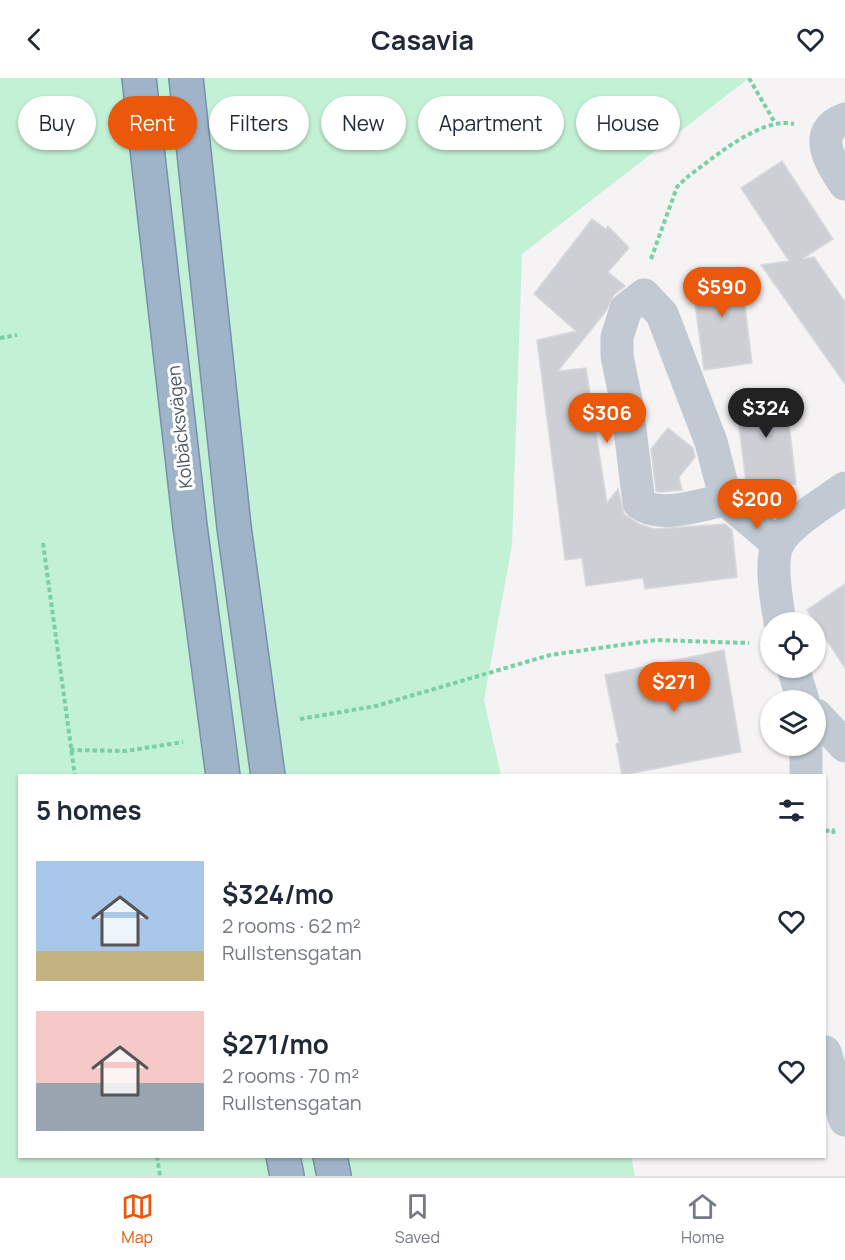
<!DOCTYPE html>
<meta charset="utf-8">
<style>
:root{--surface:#fff;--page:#f6f6f7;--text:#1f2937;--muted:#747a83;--line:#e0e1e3;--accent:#ea580c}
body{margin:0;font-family:Manrope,sans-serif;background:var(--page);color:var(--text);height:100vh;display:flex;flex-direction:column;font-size:22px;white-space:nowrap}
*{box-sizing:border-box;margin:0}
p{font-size:20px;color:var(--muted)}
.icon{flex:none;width:33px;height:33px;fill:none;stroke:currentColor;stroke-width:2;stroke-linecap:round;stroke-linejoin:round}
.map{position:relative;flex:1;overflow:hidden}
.side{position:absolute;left:18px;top:696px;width:808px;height:384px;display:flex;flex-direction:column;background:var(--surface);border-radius:0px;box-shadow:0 2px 4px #0004}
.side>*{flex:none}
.guide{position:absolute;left:18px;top:18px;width:810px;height:54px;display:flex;gap:12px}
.tools{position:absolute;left:760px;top:534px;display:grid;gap:12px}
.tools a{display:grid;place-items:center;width:66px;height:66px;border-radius:50%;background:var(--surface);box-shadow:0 2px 4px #0004;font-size:30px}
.price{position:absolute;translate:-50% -51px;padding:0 14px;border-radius:21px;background:var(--accent);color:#fff;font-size:20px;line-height:39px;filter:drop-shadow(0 2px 3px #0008)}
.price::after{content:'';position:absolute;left:50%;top:36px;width:18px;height:14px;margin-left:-9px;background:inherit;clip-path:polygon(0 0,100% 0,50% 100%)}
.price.current{background:#222;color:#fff}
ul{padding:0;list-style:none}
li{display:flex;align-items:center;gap:18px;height:150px;padding:0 18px}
li span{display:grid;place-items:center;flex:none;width:168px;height:120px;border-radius:0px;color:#555}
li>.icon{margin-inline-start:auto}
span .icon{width:72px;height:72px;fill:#fffc;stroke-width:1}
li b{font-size:26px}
h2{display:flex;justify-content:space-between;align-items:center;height:72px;padding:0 18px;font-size:26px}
.pill{padding:0 21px;border-radius:27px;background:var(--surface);box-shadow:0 2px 4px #0004;font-size:21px;line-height:54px}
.pill.current{background:var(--accent);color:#fff}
header{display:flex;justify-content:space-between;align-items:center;height:78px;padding:0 18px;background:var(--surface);font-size:27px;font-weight:700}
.tabs{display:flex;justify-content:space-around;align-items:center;height:84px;border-top:2px solid var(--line);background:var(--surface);font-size:16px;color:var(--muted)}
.tabs a{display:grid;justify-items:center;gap:3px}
.tabs .current{color:var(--accent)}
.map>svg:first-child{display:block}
.green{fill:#c3f1d5}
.building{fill:#cdcfd5;stroke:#d7d9de;stroke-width:1.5}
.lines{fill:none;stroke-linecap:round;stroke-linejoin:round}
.trunk-casing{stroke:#7690ad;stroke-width:36}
.path{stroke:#7ad0a6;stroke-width:4;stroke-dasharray:4.5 3;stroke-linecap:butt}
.minor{stroke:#c1cad2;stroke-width:33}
.trunk{stroke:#9fb4c9;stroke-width:33}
.labels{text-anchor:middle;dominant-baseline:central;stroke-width:6;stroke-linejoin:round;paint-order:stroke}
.street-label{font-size:18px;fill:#4a5661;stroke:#fff}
</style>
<header><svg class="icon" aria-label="back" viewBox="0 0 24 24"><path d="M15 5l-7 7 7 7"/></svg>Casavia<svg class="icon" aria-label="heart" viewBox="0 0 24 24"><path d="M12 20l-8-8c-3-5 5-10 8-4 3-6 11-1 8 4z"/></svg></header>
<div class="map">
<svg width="845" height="1098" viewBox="0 0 845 1098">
<rect width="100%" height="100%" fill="#f5f3f3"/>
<polygon class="green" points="0,0 749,0 522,176 512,466 484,622 501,697 20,698 20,1078 631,1078 635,1098 0,1098"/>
<g class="building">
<polygon points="782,83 833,161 802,181 814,179 845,224 845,306 761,187 789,183 741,110"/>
<polygon points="592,141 606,151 608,148 629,170 608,194 625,208 614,217 606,233 558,293 586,290 607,425 618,411 624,436 639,446 654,451 725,446 732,452 737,499 645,511 643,500 586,508 582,480 565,482 537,262 576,253 534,216"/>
<polygon points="740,189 752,285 704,292 691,196"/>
<polygon points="785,311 796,406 747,412 735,317"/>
<polygon points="668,350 693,370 695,379 679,399 682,412 661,414 656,413 651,371"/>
<polygon points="845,506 845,590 807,532"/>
<polygon points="724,572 741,674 622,697 616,666 619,665 605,597"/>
</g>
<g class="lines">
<defs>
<g id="trunk">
<polyline points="139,0 190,448 223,698"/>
<polyline points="186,0 234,449 268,698"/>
<polyline points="283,1078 287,1098"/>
<polyline points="330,1078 334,1098"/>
</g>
</defs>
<use href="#trunk" class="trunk-casing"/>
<g class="path">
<polyline points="749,0 775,45"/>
<path d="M651,181L677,109L686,100C712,81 761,38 794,46"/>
<polyline points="0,260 17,257"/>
<polyline points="43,465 75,698"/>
<polyline points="300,641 376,628 550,577 656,562 749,565"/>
<polyline points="70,672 126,673 183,664"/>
<polyline points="825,753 833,752 834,757"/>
<polyline points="157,1078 160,1098"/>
</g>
<g class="minor">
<path d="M845,41C810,53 831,86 845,106"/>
<path d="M726,422C700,426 661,442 639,425L627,327L617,278V259L626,231L644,217L662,236L711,364L726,422L778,466"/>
<path d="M780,544C777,525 769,484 778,466C787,446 827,423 845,410"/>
<polyline points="793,590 803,622"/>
<polyline points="816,637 845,668"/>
<polyline points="806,668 806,698"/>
<polyline points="825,974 845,1042"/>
</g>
<use href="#trunk" class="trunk"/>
</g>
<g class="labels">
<g class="street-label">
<text transform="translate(179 349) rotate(-96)">Kolbäcksvägen</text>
</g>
</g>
</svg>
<div class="tools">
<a><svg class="icon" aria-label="locate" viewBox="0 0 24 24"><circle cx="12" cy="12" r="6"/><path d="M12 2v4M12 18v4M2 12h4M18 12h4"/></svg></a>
<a><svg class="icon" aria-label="layers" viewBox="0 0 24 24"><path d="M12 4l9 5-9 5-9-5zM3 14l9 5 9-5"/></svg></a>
</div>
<b class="price" style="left:722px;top:240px">$590</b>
<b class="price current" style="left:766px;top:361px">$324</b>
<b class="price" style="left:607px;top:366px">$306</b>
<b class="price" style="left:757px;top:452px">$200</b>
<b class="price" style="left:674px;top:635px">$271</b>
<div class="guide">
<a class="pill">Buy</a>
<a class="pill current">Rent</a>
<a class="pill">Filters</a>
<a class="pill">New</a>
<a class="pill">Apartment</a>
<a class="pill">House</a>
</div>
<section class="side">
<h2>5 homes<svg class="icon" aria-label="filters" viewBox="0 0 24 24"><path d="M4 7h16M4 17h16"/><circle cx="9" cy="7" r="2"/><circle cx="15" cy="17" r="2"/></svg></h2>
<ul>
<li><span style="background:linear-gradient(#a9c7e8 75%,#c2b280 0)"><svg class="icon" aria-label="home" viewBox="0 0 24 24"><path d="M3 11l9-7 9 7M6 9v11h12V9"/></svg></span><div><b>$324/mo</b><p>2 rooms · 62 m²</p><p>Rullstensgatan</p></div><svg class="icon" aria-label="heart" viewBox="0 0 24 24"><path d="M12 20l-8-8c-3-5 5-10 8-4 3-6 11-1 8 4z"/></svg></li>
<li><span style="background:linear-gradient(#f6c9c9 60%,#9aa5b1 0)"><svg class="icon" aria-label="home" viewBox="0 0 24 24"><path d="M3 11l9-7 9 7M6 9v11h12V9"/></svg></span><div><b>$271/mo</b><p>2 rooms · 70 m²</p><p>Rullstensgatan</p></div><svg class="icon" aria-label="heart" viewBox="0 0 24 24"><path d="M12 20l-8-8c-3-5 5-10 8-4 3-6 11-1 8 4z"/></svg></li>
</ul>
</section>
</div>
<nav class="tabs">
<a class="current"><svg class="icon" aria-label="map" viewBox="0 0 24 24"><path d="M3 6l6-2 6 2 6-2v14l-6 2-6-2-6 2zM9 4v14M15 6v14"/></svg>Map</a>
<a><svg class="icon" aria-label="saved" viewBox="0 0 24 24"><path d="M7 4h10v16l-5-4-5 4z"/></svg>Saved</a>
<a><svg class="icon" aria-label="home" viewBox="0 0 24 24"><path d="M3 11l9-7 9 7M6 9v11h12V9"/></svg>Home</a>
</nav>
